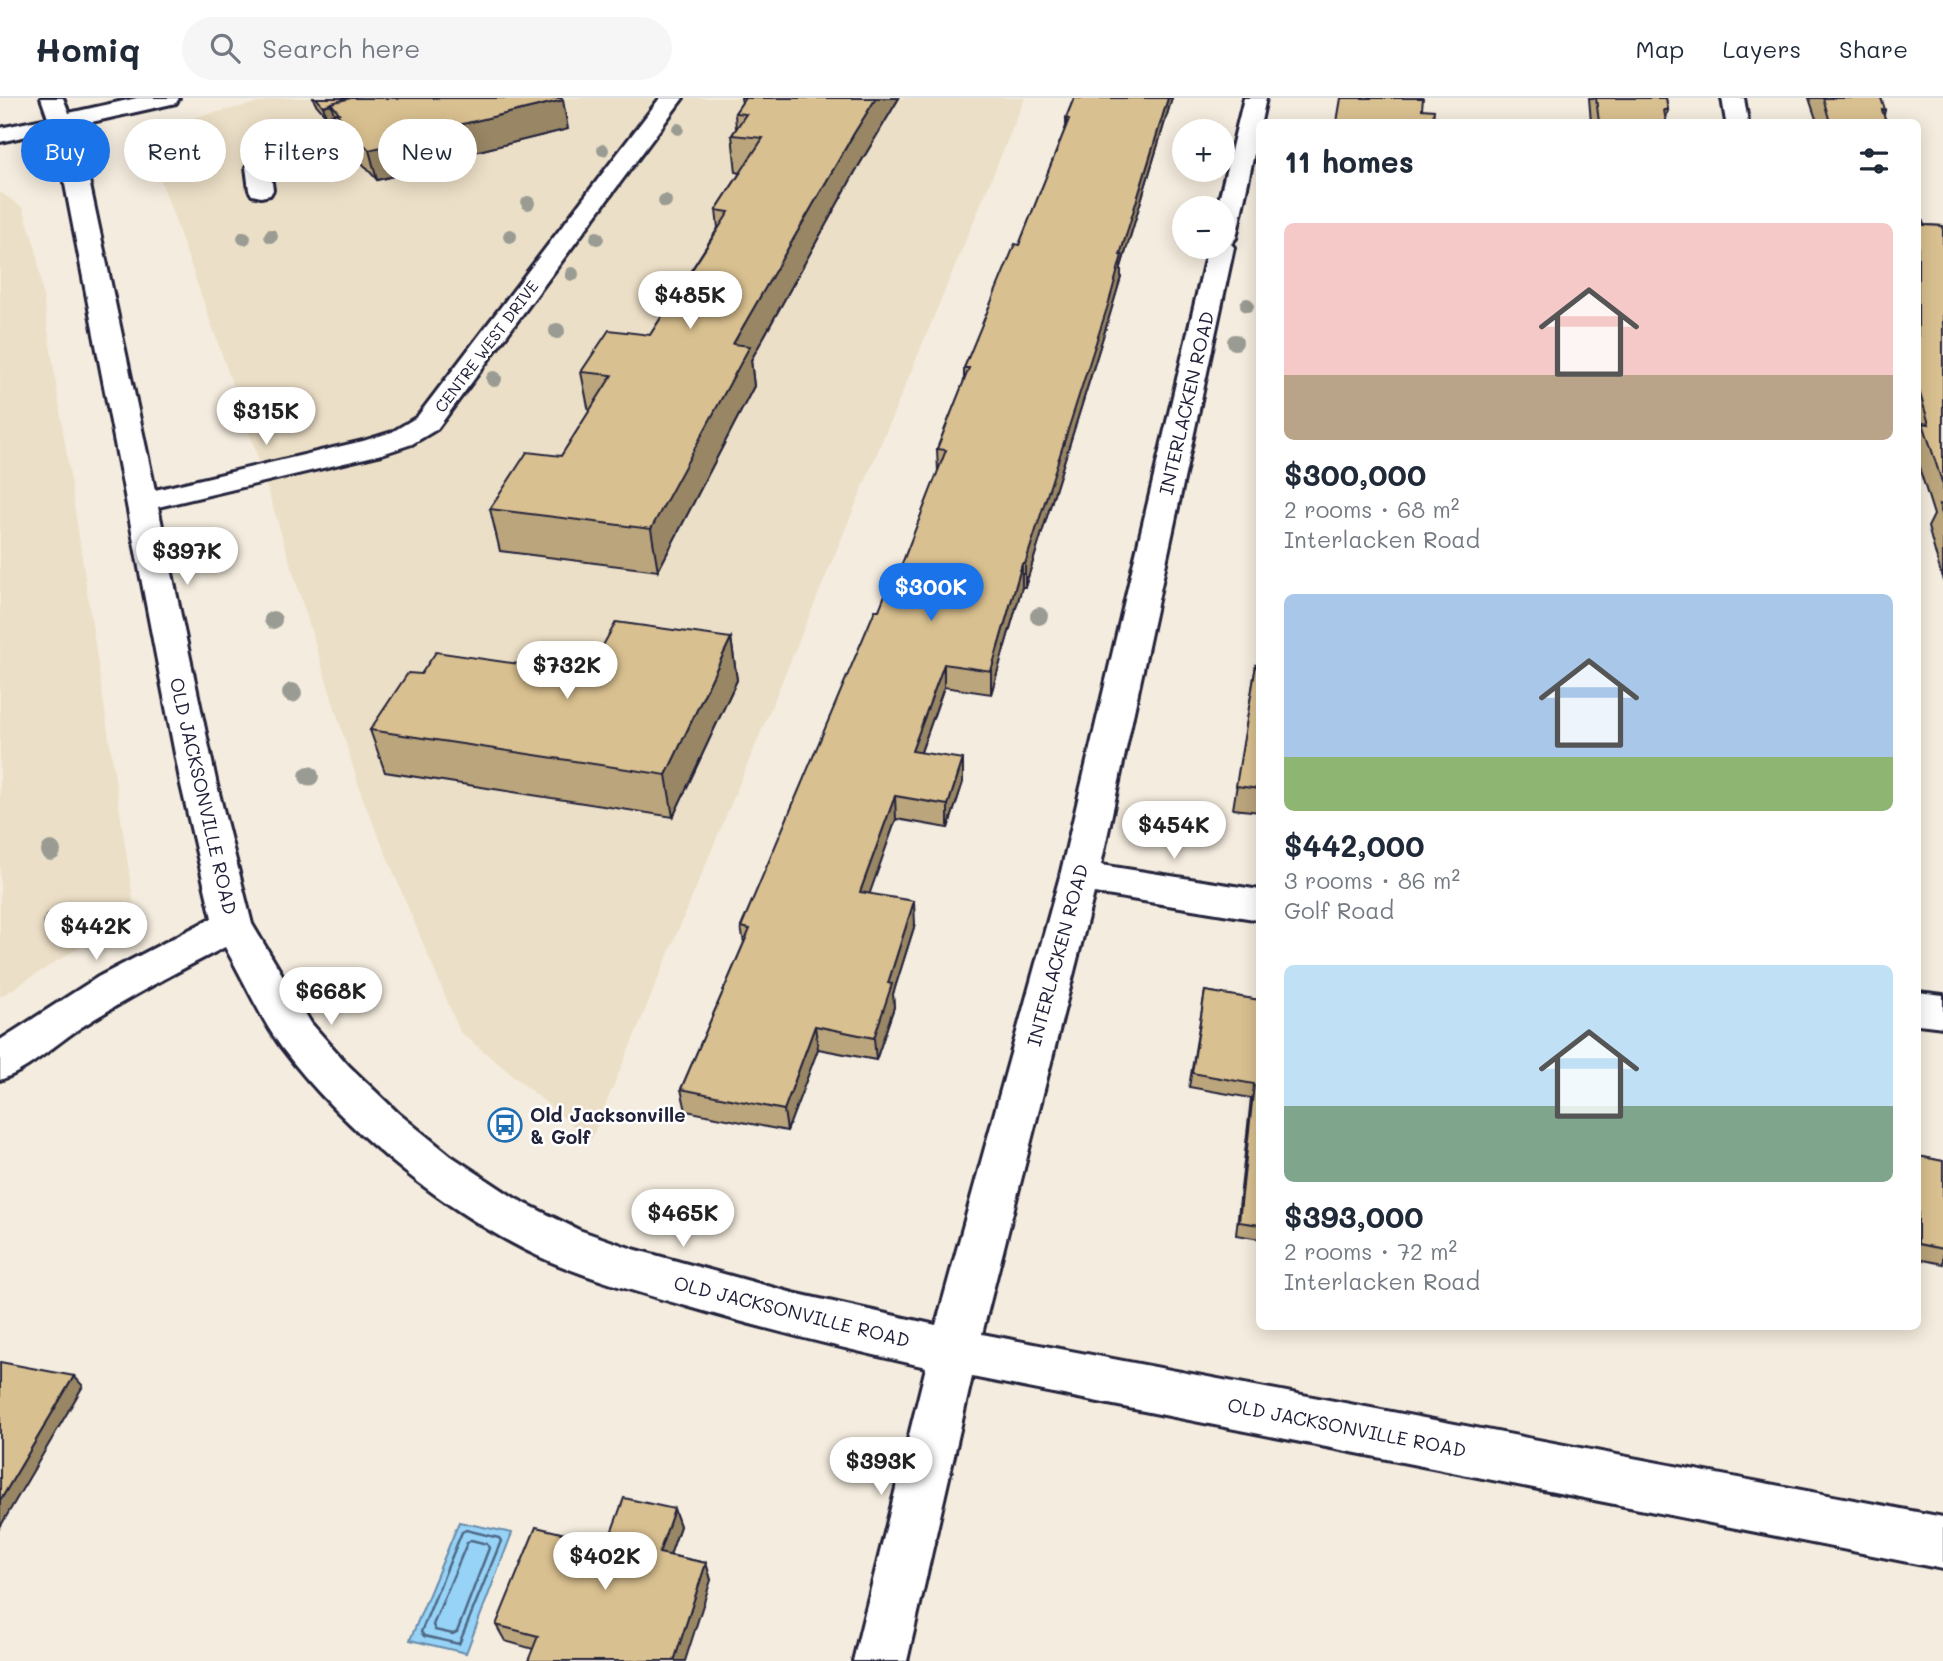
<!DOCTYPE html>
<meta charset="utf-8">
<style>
:root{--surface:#fff;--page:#f6f6f7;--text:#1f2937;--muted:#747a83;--line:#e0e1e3;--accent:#1a73e8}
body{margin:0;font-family:Mali,sans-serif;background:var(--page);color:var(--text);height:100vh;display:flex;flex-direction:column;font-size:26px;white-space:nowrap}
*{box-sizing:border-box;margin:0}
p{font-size:23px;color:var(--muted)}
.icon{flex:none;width:38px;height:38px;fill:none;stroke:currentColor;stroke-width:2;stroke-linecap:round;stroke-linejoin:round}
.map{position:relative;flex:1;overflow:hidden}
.sheet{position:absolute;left:1256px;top:21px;width:665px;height:1211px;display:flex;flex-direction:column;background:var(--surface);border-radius:10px;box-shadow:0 4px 18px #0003}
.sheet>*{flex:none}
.banner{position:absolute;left:21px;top:21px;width:665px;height:63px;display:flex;gap:14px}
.controls{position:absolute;left:1172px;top:21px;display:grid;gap:14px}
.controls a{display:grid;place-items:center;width:63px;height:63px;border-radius:50%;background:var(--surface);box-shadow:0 4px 18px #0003;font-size:35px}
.price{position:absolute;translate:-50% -60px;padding:0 16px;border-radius:24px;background:#fff;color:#222;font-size:23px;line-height:46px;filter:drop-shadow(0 2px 4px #0008)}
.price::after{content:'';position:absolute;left:50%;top:42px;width:21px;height:16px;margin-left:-10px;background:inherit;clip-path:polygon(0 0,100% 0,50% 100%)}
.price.on{background:var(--accent);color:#fff}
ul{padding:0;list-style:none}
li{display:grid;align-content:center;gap:14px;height:371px;padding:0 28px}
li span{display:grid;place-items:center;height:217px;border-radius:10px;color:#555}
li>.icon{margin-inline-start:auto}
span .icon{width:126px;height:126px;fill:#fffc;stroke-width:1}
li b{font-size:30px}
h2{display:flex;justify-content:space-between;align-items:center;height:84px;padding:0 28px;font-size:30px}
.chip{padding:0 24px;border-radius:32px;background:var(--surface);box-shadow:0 4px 18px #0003;font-size:24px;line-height:63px}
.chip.on{background:var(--accent);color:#fff}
header{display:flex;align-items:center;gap:42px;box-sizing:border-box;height:98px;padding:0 35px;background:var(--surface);border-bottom:2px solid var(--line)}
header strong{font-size:33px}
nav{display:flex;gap:38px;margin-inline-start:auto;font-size:24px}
.search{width:490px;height:63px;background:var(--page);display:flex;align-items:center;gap:18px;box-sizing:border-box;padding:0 24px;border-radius:38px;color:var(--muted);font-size:26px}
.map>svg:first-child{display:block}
.built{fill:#ecdfc7}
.water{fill:#96d3f7;stroke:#688cac;stroke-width:2}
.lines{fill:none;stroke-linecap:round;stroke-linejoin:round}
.shore{stroke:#506986;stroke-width:2.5}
.minor-casing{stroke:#22223b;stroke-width:6}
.minor{fill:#fff;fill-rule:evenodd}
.tree{fill:#9a9c94}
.wall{fill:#bba57c;stroke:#22223b;stroke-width:2}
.shaded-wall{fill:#988665;stroke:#22223b;stroke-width:2}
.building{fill:#d9c090;stroke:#22223b;stroke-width:2}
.labels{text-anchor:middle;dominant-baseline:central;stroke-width:5;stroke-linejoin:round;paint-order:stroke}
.far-street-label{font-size:16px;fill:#22223b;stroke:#fff}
.street-label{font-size:19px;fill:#22223b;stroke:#fff}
.poi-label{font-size:19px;font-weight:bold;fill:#22223b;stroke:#fff;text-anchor:start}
</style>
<header>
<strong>Homiq</strong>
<div class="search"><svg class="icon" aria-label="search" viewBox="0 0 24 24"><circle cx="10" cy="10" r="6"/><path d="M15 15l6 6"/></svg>Search here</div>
<nav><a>Map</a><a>Layers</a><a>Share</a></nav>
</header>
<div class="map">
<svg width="1943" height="1563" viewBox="0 0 1943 1563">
<rect width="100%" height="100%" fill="#f4ecde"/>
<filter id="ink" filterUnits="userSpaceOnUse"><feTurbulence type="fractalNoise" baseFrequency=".0143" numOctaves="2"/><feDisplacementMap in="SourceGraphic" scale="14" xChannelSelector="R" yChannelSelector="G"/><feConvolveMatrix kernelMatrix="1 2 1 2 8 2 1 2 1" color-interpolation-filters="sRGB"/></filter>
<g filter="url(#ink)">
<g class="built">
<polygon points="280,0 1025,0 591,1042 460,934 363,701 255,351 143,31"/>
<polygon points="0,94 23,110 36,151 135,814 0,899"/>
</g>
<polygon class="water" points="459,1424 512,1435 466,1555 410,1542"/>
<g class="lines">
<g class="shore">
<polygon points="466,1432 499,1440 501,1443 459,1546 424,1538 421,1534 462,1434"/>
<polygon points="471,1442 487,1446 489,1450 457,1534 453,1536 435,1532 433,1527 467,1445"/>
</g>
<defs>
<g id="minor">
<path d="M41,0H63L69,15L137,0H179L176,5L74,28L81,45L155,392L363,343L392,334L417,319L660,0H683L437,331L412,346L382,356L158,409L217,687L252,826L311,925L349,968L398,1015L451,1058L516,1101L579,1132L633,1151L793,1195L936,1227L1060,778L1208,149H1223V110H1217L1244,0H1266L1236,140L1231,146L1234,149L1101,767L1260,792V822L1094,795L982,1236L1943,1419V1471L972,1279L907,1563H853L926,1269C846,1251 768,1232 690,1209C643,1196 594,1182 549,1163C453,1121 345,1034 282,950C260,920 244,882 225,849C176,874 127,900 80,930C54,947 29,972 0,982V942L98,879L212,820L181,687L57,45L53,32L0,44V30L48,20Z"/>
<polygon points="413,0 452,0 449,5 303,40 280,57 270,70 273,92 270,97 261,99 252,97 249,92 246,69 264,47 287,30"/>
<polygon points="1722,0 1744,0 1748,24 1726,24"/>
<polygon points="1918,894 1943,897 1943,929 1918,926"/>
</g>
</defs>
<use href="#minor" class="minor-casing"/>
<use href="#minor" class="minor"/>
</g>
<g class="tree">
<circle cx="678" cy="31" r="6"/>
<circle cx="191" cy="36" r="6"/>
<circle cx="603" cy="52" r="6"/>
<circle cx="182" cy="55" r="6"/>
<circle cx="665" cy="103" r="7"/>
<circle cx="528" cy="105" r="7"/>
<circle cx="271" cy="138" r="7"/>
<circle cx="510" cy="138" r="7"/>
<circle cx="244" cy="140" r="7"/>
<circle cx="597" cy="140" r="7"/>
<circle cx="572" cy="176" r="7"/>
<circle cx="1247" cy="207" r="7"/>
<circle cx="557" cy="233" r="8"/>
<circle cx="1235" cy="244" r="8"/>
<circle cx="494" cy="281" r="8"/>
<circle cx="1039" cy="518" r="9"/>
<circle cx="273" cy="522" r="9"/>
<circle cx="292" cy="595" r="10"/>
<circle cx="309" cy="678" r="10"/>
<circle cx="51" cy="753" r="10"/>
<circle cx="53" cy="824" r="10"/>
</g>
<g class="wall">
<polygon points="313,0 396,0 568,31 434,64 435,68 377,82 344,45 342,38 339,34 334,16 326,18 315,5"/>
<polygon points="741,0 899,0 855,74 751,262 754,288 658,473 500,453 490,411 561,358 589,314 581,274 650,237 718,130 716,112 740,75 736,74 732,37 736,31 735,15 742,5"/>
<polygon points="1074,0 1172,0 1121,169 1121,179 1107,226 1025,489 1022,489 991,596 944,589 921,654 963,684 948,730 896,721 869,796 915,826 893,896 894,909 876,962 818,951 787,1033 686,1013 681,991 744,845 741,829 879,512 900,471 938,374 937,351 964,283 964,270 1019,147 1066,29 1066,20"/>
<polygon points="1589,0 1666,0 1668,12 1666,21 1666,24 1591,24"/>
<polygon points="1809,0 1881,0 1885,12 1884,17 1886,24 1817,24"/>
<polygon points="1918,110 1924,127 1943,128 1943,483 1928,429 1934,417 1918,366"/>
<polygon points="731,540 737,582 673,719 385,674 370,632 421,576 587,576"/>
<polygon points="1256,567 1260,568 1260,714 1233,711"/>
<polygon points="1205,893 1260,902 1260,1141 1236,1137 1251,1000 1189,989"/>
<polygon points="1918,1058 1943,1063 1943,1166 1918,1161"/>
<polygon points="674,1411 680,1428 670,1457 706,1465 711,1482 533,1551 505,1543 496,1527 607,1446"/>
</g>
<g class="shaded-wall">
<polygon points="876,0 899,0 855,74 751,262 754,288 658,473 651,431 733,246 853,37"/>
<polygon points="1168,0 1172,0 1121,169 1121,179 1107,226 1025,489 1025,466"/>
<polygon points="563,2 568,31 434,64 435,68 377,82 369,52 425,35"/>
<polygon points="331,6 334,16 326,18 323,8"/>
<polygon points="1022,466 1022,489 991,596 991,573"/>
<polygon points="731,540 737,582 673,719 666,677"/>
<polygon points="944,566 944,589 913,676 912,653"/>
<polygon points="963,661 963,684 948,730 948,707"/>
<polygon points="895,698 896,721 862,817 860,794"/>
<polygon points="914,803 915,826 893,896 894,909 876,962 874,940 888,885"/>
<polygon points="815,928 818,951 787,1033 784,1012"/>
<polygon points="74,1278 83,1288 0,1429 0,1403"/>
<polygon points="674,1411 680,1428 665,1472 659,1455"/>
<polygon points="706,1465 711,1482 685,1563 674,1563"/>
</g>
<g class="building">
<polygon points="316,0 351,0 323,8"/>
<polygon points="351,0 396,0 397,1 401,0 562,0 563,2 425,35 428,38 369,52 336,15 339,15 331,5"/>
<polygon points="745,0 876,0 853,37 733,246 750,248 651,431 490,411 527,354 561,358 612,277 581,274 609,232 650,237 729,114 716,112 763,40 732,37 746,16 735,15"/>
<polygon points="1074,0 1168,0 1120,157 1122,157 1109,204 1025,466 1022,466 991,573 944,566 912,653 963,661 948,707 895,698 860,794 914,803 888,885 892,886 874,940 815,928 784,1012 681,991 750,831 741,829 793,706 875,512 879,512 895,471 900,471 946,352 937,351 969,270 964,270 1015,146 1019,147 1069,21 1066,20"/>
<polygon points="1341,0 1423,0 1422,11 1434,12 1433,24 1337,24"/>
<polygon points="1596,0 1666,0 1668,12 1664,12 1666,24 1599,24"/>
<polygon points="1823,0 1881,0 1885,12 1882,12 1886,24 1830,24"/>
<polygon points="1918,110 1924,127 1943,128 1943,387 1923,325 1929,326 1918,289"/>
<polygon points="1939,406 1943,407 1943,420"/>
<polygon points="616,524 731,540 666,677 370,632 408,575 421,576 436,554 587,576"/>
<polygon points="1256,567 1260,568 1260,691 1236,688"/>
<polygon points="1205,893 1260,902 1260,1127 1239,1124 1254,986 1192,975"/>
<polygon points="1918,1058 1943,1063 1943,1151 1918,1146"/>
<polygon points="0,1264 74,1278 0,1403"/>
<polygon points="624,1400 674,1411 659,1455 706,1465 674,1563 528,1563 538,1538 496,1527 536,1429 607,1446"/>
</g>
</g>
<defs>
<symbol id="bus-ring" viewBox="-11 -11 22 22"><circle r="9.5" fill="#fff" stroke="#1f6fb2" stroke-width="1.5"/><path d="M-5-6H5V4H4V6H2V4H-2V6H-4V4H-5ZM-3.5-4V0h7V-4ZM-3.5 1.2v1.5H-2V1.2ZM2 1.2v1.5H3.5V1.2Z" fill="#1f6fb2"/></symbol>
</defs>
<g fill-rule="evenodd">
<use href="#bus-ring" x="486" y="1008" width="38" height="38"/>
</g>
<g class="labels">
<g class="far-street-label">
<text transform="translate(486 248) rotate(-53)">CENTRE WEST DRIVE</text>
</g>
<g class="street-label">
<text transform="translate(1186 305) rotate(-77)">INTERLACKEN ROAD</text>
<text transform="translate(204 698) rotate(77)">OLD JACKSONVILLE ROAD</text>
<text transform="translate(1057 857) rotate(-75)">INTERLACKEN ROAD</text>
<text transform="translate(792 1213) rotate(14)">OLD JACKSONVILLE ROAD</text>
<text transform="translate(1347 1329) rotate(11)">OLD JACKSONVILLE ROAD</text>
</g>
<g class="poi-label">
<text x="530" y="1016">Old Jacksonville<tspan x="530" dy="22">&amp; Golf</tspan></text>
</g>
</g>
</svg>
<div class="controls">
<a>+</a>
<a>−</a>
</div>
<b class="price" style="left:690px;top:233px">$485K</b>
<b class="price" style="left:266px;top:349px">$315K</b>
<b class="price" style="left:187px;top:489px">$397K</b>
<b class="price on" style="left:931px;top:525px">$300K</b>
<b class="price" style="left:567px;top:603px">$732K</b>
<b class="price" style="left:1174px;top:763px">$454K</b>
<b class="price" style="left:96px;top:864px">$442K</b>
<b class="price" style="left:331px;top:929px">$668K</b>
<b class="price" style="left:683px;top:1151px">$465K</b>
<b class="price" style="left:881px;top:1399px">$393K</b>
<b class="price" style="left:605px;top:1494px">$402K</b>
<div class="banner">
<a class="chip on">Buy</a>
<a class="chip">Rent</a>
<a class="chip">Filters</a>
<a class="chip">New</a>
</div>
<section class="sheet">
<h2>11 homes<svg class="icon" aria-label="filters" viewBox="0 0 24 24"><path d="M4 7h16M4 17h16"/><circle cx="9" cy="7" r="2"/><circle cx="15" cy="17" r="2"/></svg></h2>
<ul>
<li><span style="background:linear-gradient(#f6c9c9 70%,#b9a48a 0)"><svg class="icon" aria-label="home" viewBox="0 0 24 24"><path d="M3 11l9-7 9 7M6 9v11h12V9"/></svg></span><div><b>$300,000</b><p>2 rooms · 68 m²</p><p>Interlacken Road</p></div></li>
<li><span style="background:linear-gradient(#a9c7e8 75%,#8fb573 0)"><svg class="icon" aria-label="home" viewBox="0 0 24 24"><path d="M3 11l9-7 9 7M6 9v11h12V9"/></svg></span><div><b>$442,000</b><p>3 rooms · 86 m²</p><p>Golf Road</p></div></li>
<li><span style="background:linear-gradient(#bfe0f5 65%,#7fa58c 0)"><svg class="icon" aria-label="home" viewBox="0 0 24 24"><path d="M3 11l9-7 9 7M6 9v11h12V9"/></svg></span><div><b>$393,000</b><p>2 rooms · 72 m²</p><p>Interlacken Road</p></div></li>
</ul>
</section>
</div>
